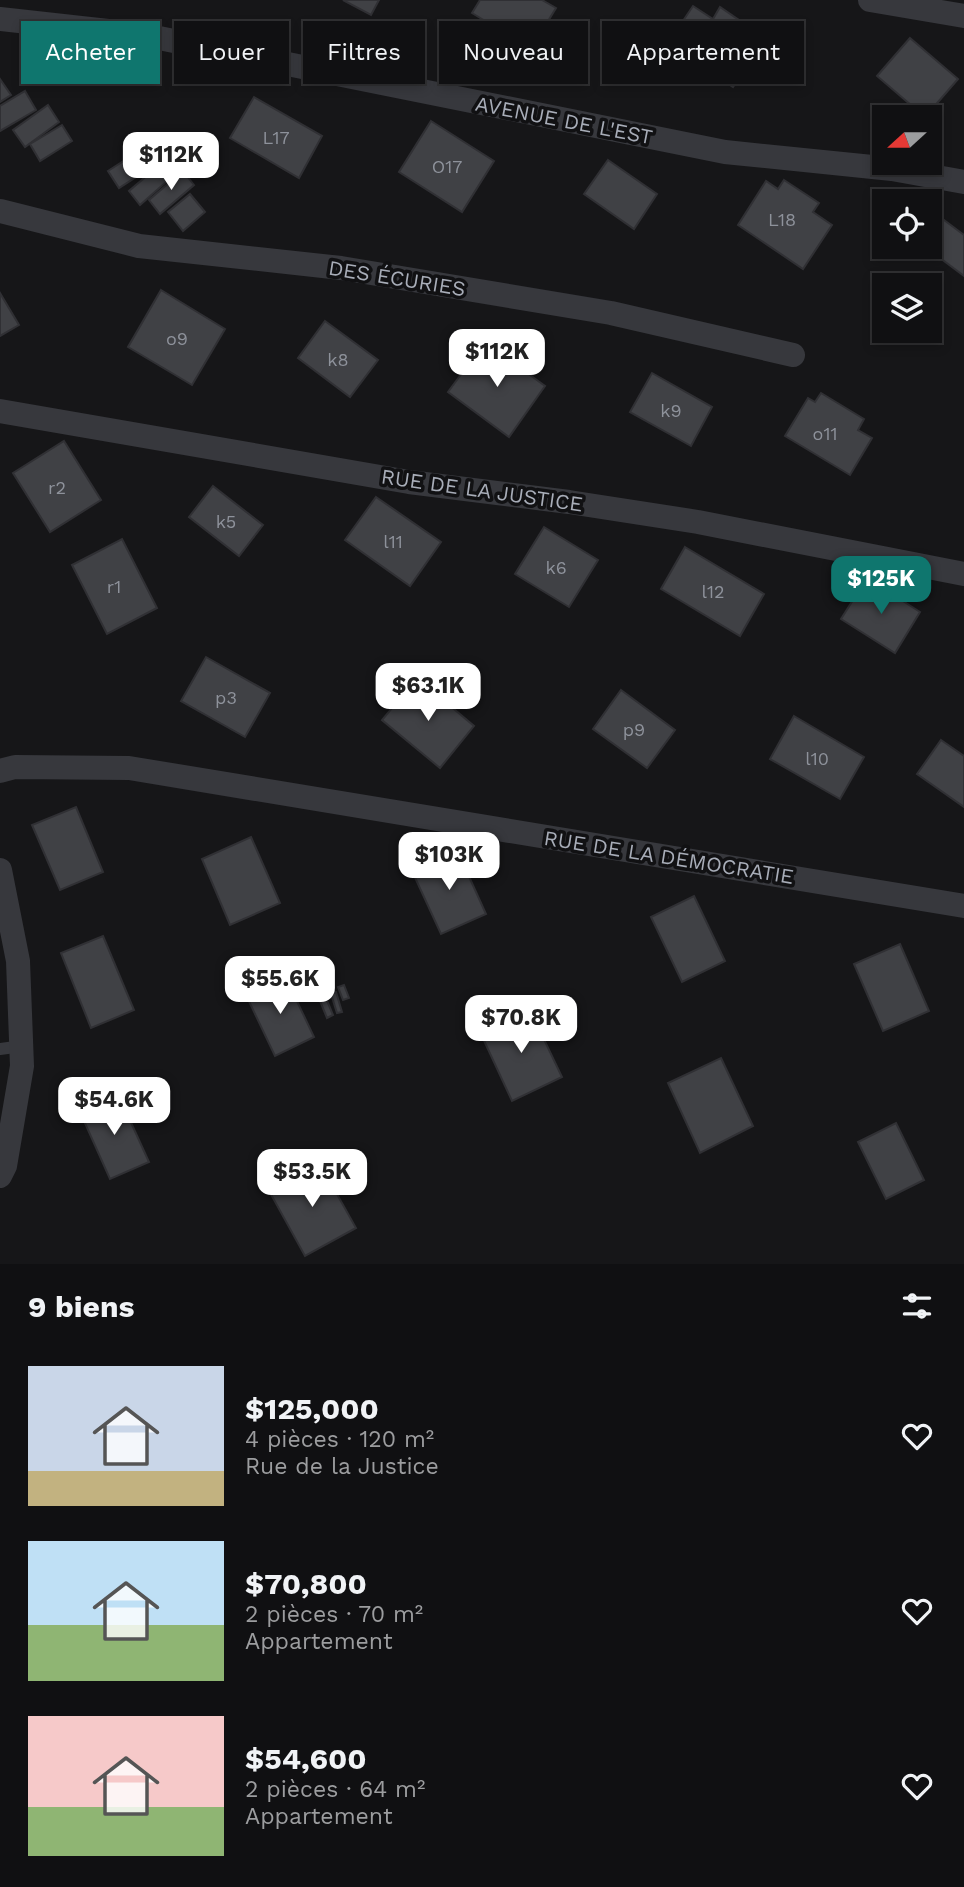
<!DOCTYPE html>
<html lang="fr">
<meta charset="utf-8">
<style>
:root{--surface:#101012;--page:#1e1e20;--text:#f1f3f6;--muted:#9c9d9f;--line:#303032;--accent:#0f766e}
body{margin:0;font-family:"Work Sans",sans-serif;background:var(--page);color:var(--text);height:100vh;display:flex;flex-direction:column;font-size:26px;white-space:nowrap}
*{box-sizing:border-box;margin:0}
p{font-size:23px;color:var(--muted)}
.icon{flex:none;width:38px;height:38px;fill:none;stroke:currentColor;stroke-width:2;stroke-linecap:round;stroke-linejoin:round}
.map{position:relative;height:1264px;overflow:hidden}
.details{display:flex;flex-direction:column;background:var(--surface);flex:1}
.details>*{flex:none}
.hud{position:absolute;left:21px;top:21px;width:922px;height:63px;display:flex;gap:14px}
.needle{width:46px;rotate:249deg}
.tools{position:absolute;left:872px;top:105px;display:grid;gap:14px}
.tools a{display:grid;place-items:center;width:70px;height:70px;border-radius:0px;background:var(--surface);box-shadow:0 4px 10px #0003,0 0 0 2px var(--line);font-size:35px}
.price{position:absolute;translate:-50% -60px;padding:0 16px;border-radius:14px;background:#fff;color:#222;font-size:23px;line-height:46px;filter:drop-shadow(0 2px 4px #0008)}
.price::after{content:'';position:absolute;left:50%;top:42px;width:21px;height:16px;margin-left:-10px;background:inherit;clip-path:polygon(0 0,100% 0,50% 100%)}
.price.selected{background:var(--accent);color:#fff}
ul{padding:0;list-style:none}
li{display:flex;align-items:center;gap:21px;height:175px;padding:0 28px}
li span{display:grid;place-items:center;flex:none;width:196px;height:140px;border-radius:0px;color:#555}
li>.icon{margin-inline-start:auto}
span .icon{width:84px;height:84px;fill:#fffc;stroke-width:1}
li b{font-size:30px}
h2{display:flex;justify-content:space-between;align-items:center;height:84px;padding:0 28px;font-size:30px}
.pill{padding:0 24px;border-radius:0px;background:var(--surface);box-shadow:0 4px 10px #0003,0 0 0 2px var(--line);font-size:24px;line-height:63px}
.pill.selected{background:var(--accent);color:#fff}
.map>svg:first-child{display:block}
.building{fill:#404145;stroke:#303034;stroke-width:2}
.lines{fill:none;stroke-linecap:round;stroke-linejoin:round}
.lane{stroke:#37383d;stroke-width:12}
.street{stroke:#37383d;stroke-width:24}
.labels{text-anchor:middle;dominant-baseline:central;stroke-width:7;stroke-linejoin:round;paint-order:stroke}
.number-label{font-size:18px;fill:#8e929b}
.street-label{font-size:21px;fill:#a8adb8;stroke:#111113}
</style>
<div class="map">
<svg width="964" height="1264" viewBox="0 0 964 1264">
<rect width="100%" height="100%" fill="#161618"/>
<g class="building">
<polygon points="343,0 379,0 371,15"/>
<polygon points="480,0 542,0 556,8 531,49 472,13"/>
<polygon points="693,6 713,19 720,7 765,38 733,87 668,43"/>
<polygon points="910,38 958,79 925,117 877,76"/>
<polygon points="0,79 11,95 0,102"/>
<polygon points="25,91 36,110 0,131 0,106"/>
<polygon points="254,97 322,136 299,178 230,138"/>
<polygon points="48,105 59,122 25,147 13,130"/>
<polygon points="431,121 494,161 462,212 399,172"/>
<polygon points="62,125 72,141 40,161 30,144"/>
<polygon points="150,144 161,161 119,188 108,171"/>
<polygon points="608,160 657,194 634,229 584,194"/>
<polygon points="163,162 174,175 140,205 129,191"/>
<polygon points="183,171 194,185 160,214 149,200"/>
<polygon points="784,180 819,203 813,212 832,225 803,269 738,225 766,181 778,189"/>
<polygon points="190,194 205,212 183,231 168,212"/>
<polygon points="940,217 964,235 964,276 928,249 923,255 915,250 929,247 929,231"/>
<polygon points="161,290 225,329 192,385 128,347"/>
<polygon points="0,293 19,325 0,336"/>
<polygon points="325,321 378,360 350,397 298,358"/>
<polygon points="485,342 545,386 509,437 448,392"/>
<polygon points="652,373 712,407 691,446 630,412"/>
<polygon points="821,393 864,419 858,430 872,438 850,475 785,436 808,398 815,402"/>
<polygon points="64,441 101,500 50,532 13,473"/>
<polygon points="213,486 263,525 239,556 189,517"/>
<polygon points="376,497 441,542 410,586 345,540"/>
<polygon points="544,527 598,560 569,607 515,574"/>
<polygon points="122,539 157,608 107,634 72,565"/>
<polygon points="685,547 764,594 740,636 661,589"/>
<polygon points="867,578 920,612 895,653 841,619"/>
<polygon points="206,657 270,693 245,737 181,701"/>
<polygon points="417,678 474,726 440,768 382,720"/>
<polygon points="621,690 675,730 647,768 593,729"/>
<polygon points="794,716 864,757 840,799 770,759"/>
<polygon points="941,740 964,756 964,807 917,774"/>
<polygon points="76,807 103,872 60,890 32,825"/>
<polygon points="251,837 280,903 230,925 202,859"/>
<polygon points="457,850 486,914 441,934 412,871"/>
<polygon points="694,896 725,961 682,982 651,917"/>
<polygon points="103,936 134,1010 91,1028 61,953"/>
<polygon points="900,944 929,1011 883,1031 854,964"/>
<polygon points="285,976 314,1037 275,1056 246,995"/>
<polygon points="344,985 349,998 343,1000 338,987"/>
<polygon points="336,992 342,1012 337,1013 331,994"/>
<polygon points="326,998 333,1015 327,1018 320,1001"/>
<polygon points="529,1008 562,1077 512,1101 480,1032"/>
<polygon points="721,1058 753,1126 700,1153 668,1083"/>
<polygon points="118,1094 149,1162 110,1179 80,1112"/>
<polygon points="896,1123 924,1180 886,1199 858,1142"/>
<polygon points="319,1162 356,1228 305,1256 268,1189"/>
</g>
<g class="lines">
<polyline class="lane" points="0,1049 22,1046"/>
<g class="street">
<polyline points="870,0 964,16"/>
<polyline points="0,19 144,35 725,152 892,169 964,182"/>
<polyline points="0,211 139,246 341,268 611,313 793,355"/>
<polyline points="0,411 409,482 569,502 698,522 964,574"/>
<polyline points="0,771 15,767 129,768 964,906"/>
<polyline points="0,870 18,961 22,1066 5,1166 0,1176"/>
</g>
</g>
<g class="labels">
<g class="number-label">
<text x="276" y="137">L17</text>
<text x="447" y="166">O17</text>
<text x="782" y="219">L18</text>
<text x="177" y="338">o9</text>
<text x="338" y="359">k8</text>
<text x="671" y="410">k9</text>
<text x="825" y="433">o11</text>
<text x="57" y="487">r2</text>
<text x="226" y="521">k5</text>
<text x="393" y="541">l11</text>
<text x="556" y="567">k6</text>
<text x="114" y="586">r1</text>
<text x="713" y="591">l12</text>
<text x="226" y="697">p3</text>
<text x="634" y="729">p9</text>
<text x="817" y="758">l10</text>
</g>
<g class="street-label">
<text transform="translate(564 120) rotate(11)">AVENUE DE L'EST</text>
<text transform="translate(397 278) rotate(9)">DES ÉCURIES</text>
<text transform="translate(482 490) rotate(8)">RUE DE LA JUSTICE</text>
<text transform="translate(669 857) rotate(9)">RUE DE LA DÉMOCRATIE</text>
</g>
</g>
</svg>
<div class="tools">
<a><svg class="needle" viewBox="-14 -14 28 28"><path d="M0-13l5 13h-10z" fill="#e53935"/><path d="M0 13l5-13h-10z" fill="#9c9d9f"/></svg></a>
<a><svg class="icon" aria-label="locate" viewBox="0 0 24 24"><circle cx="12" cy="12" r="6"/><path d="M12 2v4M12 18v4M2 12h4M18 12h4"/></svg></a>
<a><svg class="icon" aria-label="layers" viewBox="0 0 24 24"><path d="M12 4l9 5-9 5-9-5zM3 14l9 5 9-5"/></svg></a>
</div>
<b class="price" style="left:171px;top:192px">$112K</b>
<b class="price" style="left:497px;top:389px">$112K</b>
<b class="price selected" style="left:881px;top:616px">$125K</b>
<b class="price" style="left:428px;top:723px">$63.1K</b>
<b class="price" style="left:449px;top:892px">$103K</b>
<b class="price" style="left:280px;top:1016px">$55.6K</b>
<b class="price" style="left:521px;top:1055px">$70.8K</b>
<b class="price" style="left:114px;top:1137px">$54.6K</b>
<b class="price" style="left:312px;top:1209px">$53.5K</b>
<div class="hud">
<a class="pill selected">Acheter</a>
<a class="pill">Louer</a>
<a class="pill">Filtres</a>
<a class="pill">Nouveau</a>
<a class="pill">Appartement</a>
</div>
</div>
<section class="details">
<h2>9 biens<svg class="icon" aria-label="filters" viewBox="0 0 24 24"><path d="M4 7h16M4 17h16"/><circle cx="9" cy="7" r="2"/><circle cx="15" cy="17" r="2"/></svg></h2>
<ul>
<li><span style="background:linear-gradient(#c9d6e8 75%,#c2b280 0)"><svg class="icon" aria-label="home" viewBox="0 0 24 24"><path d="M3 11l9-7 9 7M6 9v11h12V9"/></svg></span><div><b>$125,000</b><p>4 pièces · 120 m²</p><p>Rue de la Justice</p></div><svg class="icon" aria-label="heart" viewBox="0 0 24 24"><path d="M12 20l-8-8c-3-5 5-10 8-4 3-6 11-1 8 4z"/></svg></li>
<li><span style="background:linear-gradient(#bfe0f5 60%,#8fb573 0)"><svg class="icon" aria-label="home" viewBox="0 0 24 24"><path d="M3 11l9-7 9 7M6 9v11h12V9"/></svg></span><div><b>$70,800</b><p>2 pièces · 70 m²</p><p>Appartement</p></div><svg class="icon" aria-label="heart" viewBox="0 0 24 24"><path d="M12 20l-8-8c-3-5 5-10 8-4 3-6 11-1 8 4z"/></svg></li>
<li><span style="background:linear-gradient(#f6c9c9 65%,#8fb573 0)"><svg class="icon" aria-label="home" viewBox="0 0 24 24"><path d="M3 11l9-7 9 7M6 9v11h12V9"/></svg></span><div><b>$54,600</b><p>2 pièces · 64 m²</p><p>Appartement</p></div><svg class="icon" aria-label="heart" viewBox="0 0 24 24"><path d="M12 20l-8-8c-3-5 5-10 8-4 3-6 11-1 8 4z"/></svg></li>
</ul>
</section>
